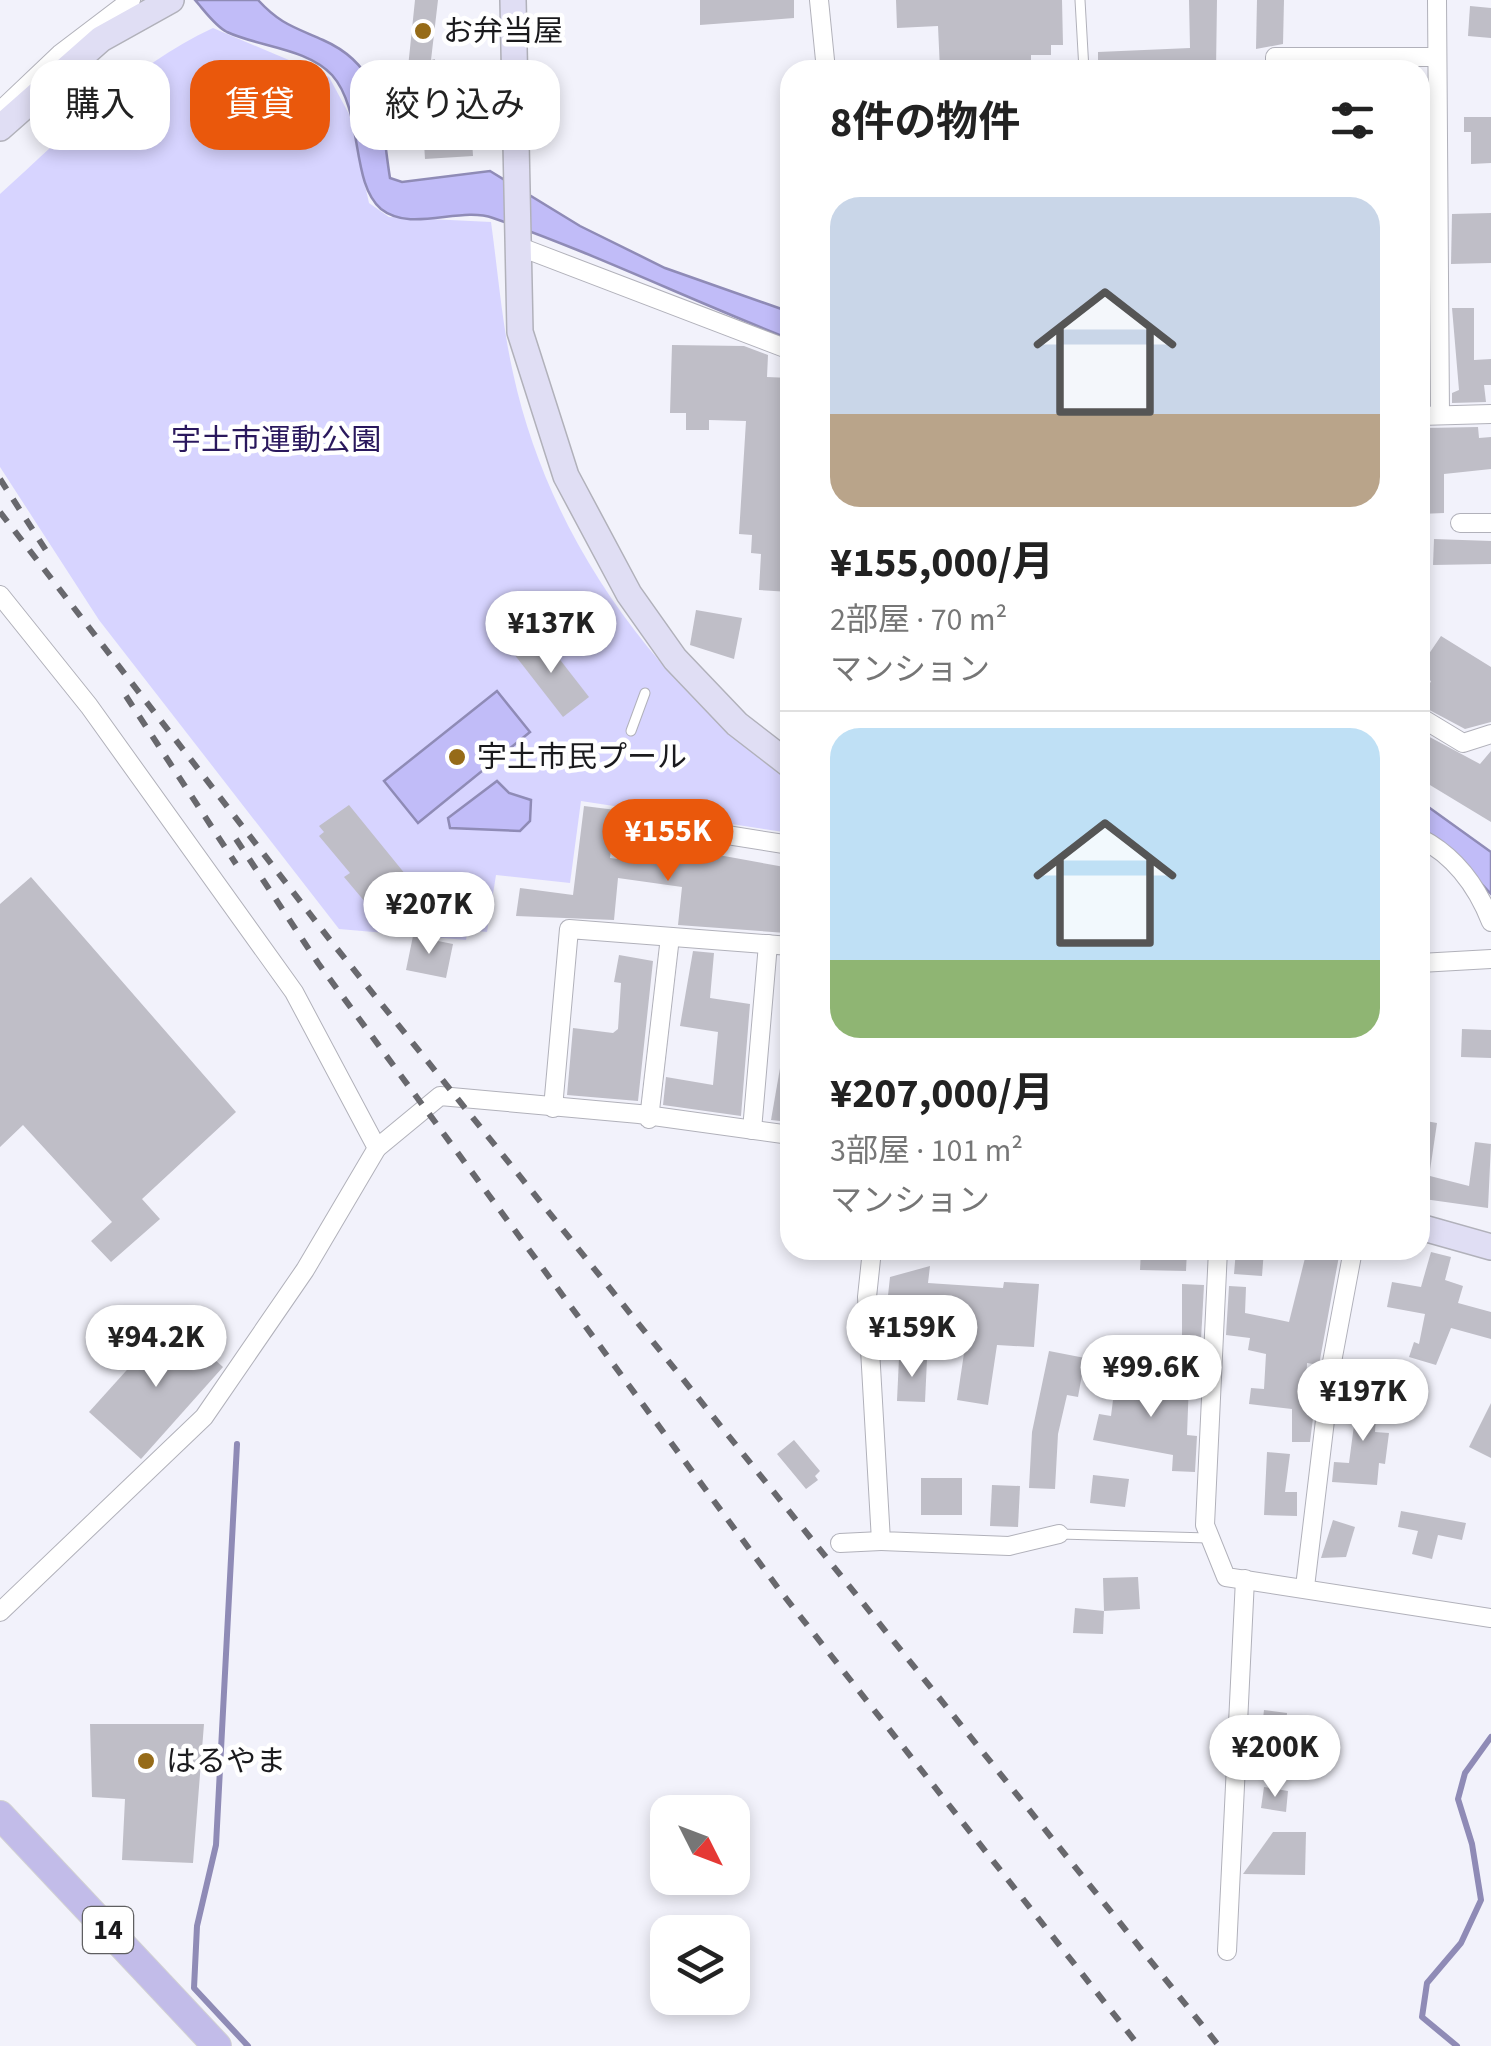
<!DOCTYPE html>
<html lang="ja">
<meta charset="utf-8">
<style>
:root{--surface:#fff;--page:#f2f2f2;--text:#222;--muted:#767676;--line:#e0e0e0;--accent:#ea580c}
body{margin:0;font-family:"Source Sans 3","Noto Sans JP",sans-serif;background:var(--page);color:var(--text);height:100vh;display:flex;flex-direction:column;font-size:38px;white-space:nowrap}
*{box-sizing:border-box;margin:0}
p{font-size:32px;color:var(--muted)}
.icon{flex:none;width:55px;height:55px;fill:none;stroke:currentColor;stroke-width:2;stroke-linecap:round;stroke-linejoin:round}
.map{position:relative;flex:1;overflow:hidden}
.panel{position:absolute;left:780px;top:60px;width:650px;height:1200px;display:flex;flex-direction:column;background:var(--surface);border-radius:30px;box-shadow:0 5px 15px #0003}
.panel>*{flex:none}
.top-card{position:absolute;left:30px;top:60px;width:600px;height:90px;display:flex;gap:20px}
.needle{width:65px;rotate:132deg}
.fabs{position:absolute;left:650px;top:1795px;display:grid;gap:20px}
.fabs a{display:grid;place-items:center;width:100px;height:100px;border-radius:20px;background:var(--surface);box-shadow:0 5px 15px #0003;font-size:50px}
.price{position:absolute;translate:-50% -85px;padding:0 22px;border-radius:35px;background:#fff;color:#222;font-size:32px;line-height:65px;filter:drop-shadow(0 2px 5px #0008)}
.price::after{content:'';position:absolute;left:50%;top:60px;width:30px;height:22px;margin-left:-15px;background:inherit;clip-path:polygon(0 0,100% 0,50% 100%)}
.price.on{background:var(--accent);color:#fff}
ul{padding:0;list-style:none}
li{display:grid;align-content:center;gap:20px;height:530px;padding:0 50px}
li+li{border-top:2px solid var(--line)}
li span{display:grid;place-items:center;height:310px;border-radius:30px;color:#555}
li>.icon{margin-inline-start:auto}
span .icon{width:180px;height:180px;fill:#fffc;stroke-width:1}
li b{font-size:42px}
h2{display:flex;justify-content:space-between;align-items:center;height:120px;padding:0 50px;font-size:42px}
.chip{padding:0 35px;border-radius:30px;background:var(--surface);box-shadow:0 5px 15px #0003;font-size:35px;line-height:90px}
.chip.on{background:var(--accent);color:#fff}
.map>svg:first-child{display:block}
.green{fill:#d7d4ff}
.water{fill:#c1bcf8;stroke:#8f8bb6;stroke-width:2.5}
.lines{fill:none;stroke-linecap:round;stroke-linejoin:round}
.stream{stroke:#8f8bb6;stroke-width:6}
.building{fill:#bfbec7}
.lane-casing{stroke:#b1b1ba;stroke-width:11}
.street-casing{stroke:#b1b1ba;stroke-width:20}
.secondary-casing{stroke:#b1b1ba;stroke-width:28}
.primary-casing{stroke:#d1d1d2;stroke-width:30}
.lane{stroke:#fff;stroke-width:9}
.street{stroke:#fff;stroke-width:18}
.secondary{stroke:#e0def4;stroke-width:25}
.primary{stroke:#c2bce9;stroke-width:28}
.rail{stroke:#68686d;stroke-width:6;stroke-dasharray:12 12;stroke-linecap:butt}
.poi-dot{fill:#966b18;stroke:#fff;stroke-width:4}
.labels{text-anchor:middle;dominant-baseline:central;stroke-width:9;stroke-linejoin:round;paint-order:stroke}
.shield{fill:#fff;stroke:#5f5f61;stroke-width:2.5}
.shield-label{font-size:28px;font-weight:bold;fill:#1a1a1d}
.poi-label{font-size:30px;fill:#1a1a1d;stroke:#fff;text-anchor:start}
.park-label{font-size:30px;fill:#2a185d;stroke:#fff}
</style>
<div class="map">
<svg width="1491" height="2046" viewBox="0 0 1491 2046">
<rect width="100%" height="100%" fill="#f2f2fb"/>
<path class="green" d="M213,28L329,77L349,114L369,203L389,217L491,222C498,272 502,324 513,373C549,539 655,683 790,782V833L581,801L570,883L496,875L487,932L468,930L466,940L339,929L99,620L0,467V194C68,133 130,67 213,28Z"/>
<g class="water">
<path d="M195,0H258C280,24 294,27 323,40C386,68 380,118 390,178L402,182L490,171L580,226L665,268L790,312V339C690,300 594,253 493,218C460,206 411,233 381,209C350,183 364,111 332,75C307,48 259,47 227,32C215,26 204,10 195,0Z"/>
<polygon points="497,691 530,732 418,823 384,781"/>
<polygon points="497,781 509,793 531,800 530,821 520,831 450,828 448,818"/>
<polygon points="1420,801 1491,852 1491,894 1451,851 1420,830"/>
</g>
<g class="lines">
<g class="stream">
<polyline points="237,1444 216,1845 197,1926 194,1988 248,2046"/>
<polyline points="1457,2046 1422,2017 1427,1983 1461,1943 1481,1900 1472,1844 1458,1799 1465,1773 1491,1737"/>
</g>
</g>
<g class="building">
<polygon points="415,0 438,0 431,60 435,59 430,96 404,106"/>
<polygon points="700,0 794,0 794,18 700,25"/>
<polygon points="896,0 1062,0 1063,45 1051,45 1051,55 1031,55 1031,70 940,70 938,26 897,28"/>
<polygon points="1189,0 1217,0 1216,70 1098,70 1098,52 1190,48"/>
<polygon points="1257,0 1284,0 1283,44 1256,49"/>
<polygon points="1470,6 1491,8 1491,38 1468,36"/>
<polygon points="470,107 473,156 425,159 422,110"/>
<polygon points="1464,117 1491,117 1491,163 1471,164 1471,132 1464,132"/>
<polygon points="1491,213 1491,263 1451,264 1452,214"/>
<polygon points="1420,271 1426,271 1427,351 1420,351"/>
<polygon points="1452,308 1474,308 1474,360 1491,359 1491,385 1484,385 1486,402 1452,403 1452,393 1459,390"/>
<polygon points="672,345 744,346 768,355 767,377 790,378 790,592 759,590 761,554 751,553 752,535 739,534 746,421 709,420 709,430 686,430 686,413 670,413"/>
<polygon points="1478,427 1479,438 1491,437 1491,469 1444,474 1444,513 1420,514 1420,475 1430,475 1426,428"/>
<polygon points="1434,539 1491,541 1491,564 1433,565"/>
<polygon points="696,610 742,618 734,659 690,645"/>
<polygon points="540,634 589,697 563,717 514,654"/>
<polygon points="1441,636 1491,667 1491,722 1465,729 1420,705 1431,681 1423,677 1428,671 1420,667"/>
<polygon points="1424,734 1480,764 1491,751 1491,822 1420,779"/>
<polygon points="349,805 410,880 371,909 344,877 350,873 319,836 324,832 319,826"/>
<polygon points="584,806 616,810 610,858 651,863 657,851 678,854 680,848 790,868 786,933 678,925 682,887 618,878 614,920 516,916 520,888 573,895"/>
<polygon points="31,877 236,1112 142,1199 160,1219 111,1262 91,1241 112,1222 23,1125 0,1147 0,904"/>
<polygon points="413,936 453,944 446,978 406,970"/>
<polygon points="693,951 714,953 710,998 750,1004 741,1116 663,1105 666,1077 713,1085 718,1032 680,1026"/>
<polygon points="619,955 653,961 638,1101 567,1095 573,1028 613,1033 618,1029 621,983 614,982"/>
<polygon points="1462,1029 1491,1030 1491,1058 1461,1057"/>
<polygon points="783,1051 790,1051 790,1122 771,1120"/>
<polygon points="1420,1120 1437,1123 1429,1177 1420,1176"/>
<polygon points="1475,1142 1491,1144 1488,1208 1424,1199 1430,1176 1469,1186"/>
<polygon points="1141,1250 1187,1250 1186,1271 1140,1270"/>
<polygon points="1236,1250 1264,1250 1262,1276 1234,1274"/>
<polygon points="1307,1250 1339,1256 1319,1365 1307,1363 1306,1393 1316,1394 1310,1442 1292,1442 1292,1409 1249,1404 1251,1388 1264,1389 1266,1354 1248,1350 1250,1338 1226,1335 1229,1286 1246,1287 1245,1313 1289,1322"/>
<polygon points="1431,1252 1451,1257 1445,1280 1463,1286 1458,1303 1491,1312 1491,1339 1451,1328 1436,1365 1409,1357 1414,1342 1419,1344 1425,1314 1387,1307 1392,1282 1421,1287"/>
<polygon points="930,1266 928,1283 1003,1288 1004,1282 1039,1284 1034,1347 997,1345 988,1405 957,1400 966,1340 946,1338 946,1320 886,1314 890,1277"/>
<polygon points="1182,1284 1204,1285 1201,1340 1182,1339"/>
<polygon points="171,1321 223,1367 141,1459 89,1412"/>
<polygon points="1049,1351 1085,1358 1078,1397 1067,1395 1058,1434 1055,1489 1029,1488 1032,1432"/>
<polygon points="899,1358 927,1359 925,1402 897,1401"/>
<polygon points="1116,1376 1189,1382 1187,1435 1197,1436 1195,1472 1172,1471 1173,1455 1093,1440 1099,1414 1111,1416"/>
<polygon points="1341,1395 1377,1398 1375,1432 1389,1433 1385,1464 1379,1463 1377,1485 1332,1482 1334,1462 1349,1463 1356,1410 1339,1409"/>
<polygon points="1491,1403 1491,1458 1469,1447"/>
<polygon points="794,1440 820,1471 815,1476 818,1480 806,1489 777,1454"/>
<polygon points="1267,1452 1290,1454 1285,1492 1297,1492 1297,1516 1264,1515"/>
<polygon points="1093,1475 1129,1479 1125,1507 1090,1503"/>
<rect x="921" y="1478" width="41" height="37"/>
<polygon points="992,1485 1020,1486 1018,1527 990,1526"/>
<polygon points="1401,1511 1466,1523 1462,1540 1438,1535 1432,1559 1412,1554 1418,1531 1398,1527"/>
<polygon points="1333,1520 1355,1527 1346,1557 1321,1558"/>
<polygon points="1138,1577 1140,1609 1104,1611 1103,1578"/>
<polygon points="1075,1608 1104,1611 1103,1634 1073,1633"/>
<polygon points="1264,1710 1287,1713 1285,1738 1261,1736"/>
<polygon points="90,1724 204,1724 193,1863 122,1860 125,1799 92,1797"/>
<polygon points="1264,1787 1288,1791 1286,1812 1261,1808"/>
<polygon points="1273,1832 1306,1832 1305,1875 1243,1874"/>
</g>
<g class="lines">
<defs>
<g id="lane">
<polyline points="1080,0 1084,70"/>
<polyline points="631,731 645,693"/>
<polyline points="1059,1534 1209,1538"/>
</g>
<g id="street">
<polyline points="819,0 826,70"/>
<polyline points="1437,0 1440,415"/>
<polyline points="1275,70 1275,57 1437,57"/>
<polyline points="0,111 60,54 131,0"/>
<polyline points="515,245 790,350"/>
<polyline points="1420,416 1491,414"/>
<polyline points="1460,523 1491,523"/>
<polyline points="0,595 89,706 294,992 377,1148 305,1270 204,1417 0,1612"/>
<polyline points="1420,717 1463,743 1491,734"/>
<polyline points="633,820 790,845"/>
<path d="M1420,838C1455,856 1477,886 1491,922"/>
<polyline points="1420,963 1491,959"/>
<polyline points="553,1108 569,929 790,946"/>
<polyline points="649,1119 670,937"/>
<polyline points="752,1130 768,944"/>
<polyline points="377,1148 440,1096 639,1114 790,1135"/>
<polyline points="872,1250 867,1297 881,1541 1009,1546 1059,1534"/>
<polyline points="1218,1250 1205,1525 1226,1577 1491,1618"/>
<polyline points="840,1543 881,1541"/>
<polyline points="1305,1587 1332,1362 1353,1250"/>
<polyline points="1227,1951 1245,1579"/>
</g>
<g id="secondary">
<polyline points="513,0 520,332 566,476 629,594 675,659 737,724 790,765"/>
<polyline points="0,128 101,39 171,0"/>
<polyline points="1420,1227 1491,1247"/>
</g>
<polyline id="primary" points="0,1815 217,2046"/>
</defs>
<use href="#lane" class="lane-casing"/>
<use href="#street" class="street-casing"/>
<use href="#secondary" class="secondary-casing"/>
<use href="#primary" class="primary-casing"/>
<use href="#lane" class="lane"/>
<use href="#street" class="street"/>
<use href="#secondary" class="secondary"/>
<use href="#primary" class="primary"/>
<g class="rail">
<polyline points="0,479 49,555"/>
<polyline points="0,512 330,940 1219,2046"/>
<polyline points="126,696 236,864"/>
<polyline points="236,839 318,963 781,1592 1139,2046"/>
</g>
</g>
<g class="poi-dot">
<circle cx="423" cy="31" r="10"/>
<circle cx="457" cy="757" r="10"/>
<circle cx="146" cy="1761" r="10"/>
</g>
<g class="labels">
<rect class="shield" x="83" y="1907" width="50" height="46" rx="8"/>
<g class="shield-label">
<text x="108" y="1930">14</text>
</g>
<g class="poi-label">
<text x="443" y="31">お弁当屋</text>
<text x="477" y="757">宇土市民プール</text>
<text x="166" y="1761">はるやま</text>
</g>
<g class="park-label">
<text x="276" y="440">宇土市運動公園</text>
</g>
</g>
</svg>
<div class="fabs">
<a><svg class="needle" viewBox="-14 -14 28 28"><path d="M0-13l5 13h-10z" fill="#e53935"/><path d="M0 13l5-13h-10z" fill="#767676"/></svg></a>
<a><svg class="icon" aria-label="layers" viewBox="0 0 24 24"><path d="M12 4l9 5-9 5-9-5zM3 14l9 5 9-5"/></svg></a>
</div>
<b class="price" style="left:551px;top:676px">¥137K</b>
<b class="price on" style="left:668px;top:884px">¥155K</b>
<b class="price" style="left:429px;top:957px">¥207K</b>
<b class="price" style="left:912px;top:1380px">¥159K</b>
<b class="price" style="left:156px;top:1390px">¥94.2K</b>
<b class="price" style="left:1151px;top:1420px">¥99.6K</b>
<b class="price" style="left:1363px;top:1444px">¥197K</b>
<b class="price" style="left:1275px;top:1800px">¥200K</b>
<div class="top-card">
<a class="chip">購入</a>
<a class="chip on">賃貸</a>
<a class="chip">絞り込み</a>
</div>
<section class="panel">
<h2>8件の物件<svg class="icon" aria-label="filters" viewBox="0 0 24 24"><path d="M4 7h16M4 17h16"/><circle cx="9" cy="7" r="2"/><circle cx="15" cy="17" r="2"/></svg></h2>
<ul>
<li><span style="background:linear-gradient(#c9d6e8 70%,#b9a48a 0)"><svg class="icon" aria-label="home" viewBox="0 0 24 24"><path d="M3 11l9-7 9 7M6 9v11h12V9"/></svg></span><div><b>¥155,000/月</b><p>2部屋 · 70 m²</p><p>マンション</p></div></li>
<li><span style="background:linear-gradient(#bfe0f5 75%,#8fb573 0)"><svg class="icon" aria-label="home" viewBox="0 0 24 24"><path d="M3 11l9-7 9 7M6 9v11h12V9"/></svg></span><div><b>¥207,000/月</b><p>3部屋 · 101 m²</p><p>マンション</p></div></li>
</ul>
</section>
</div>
